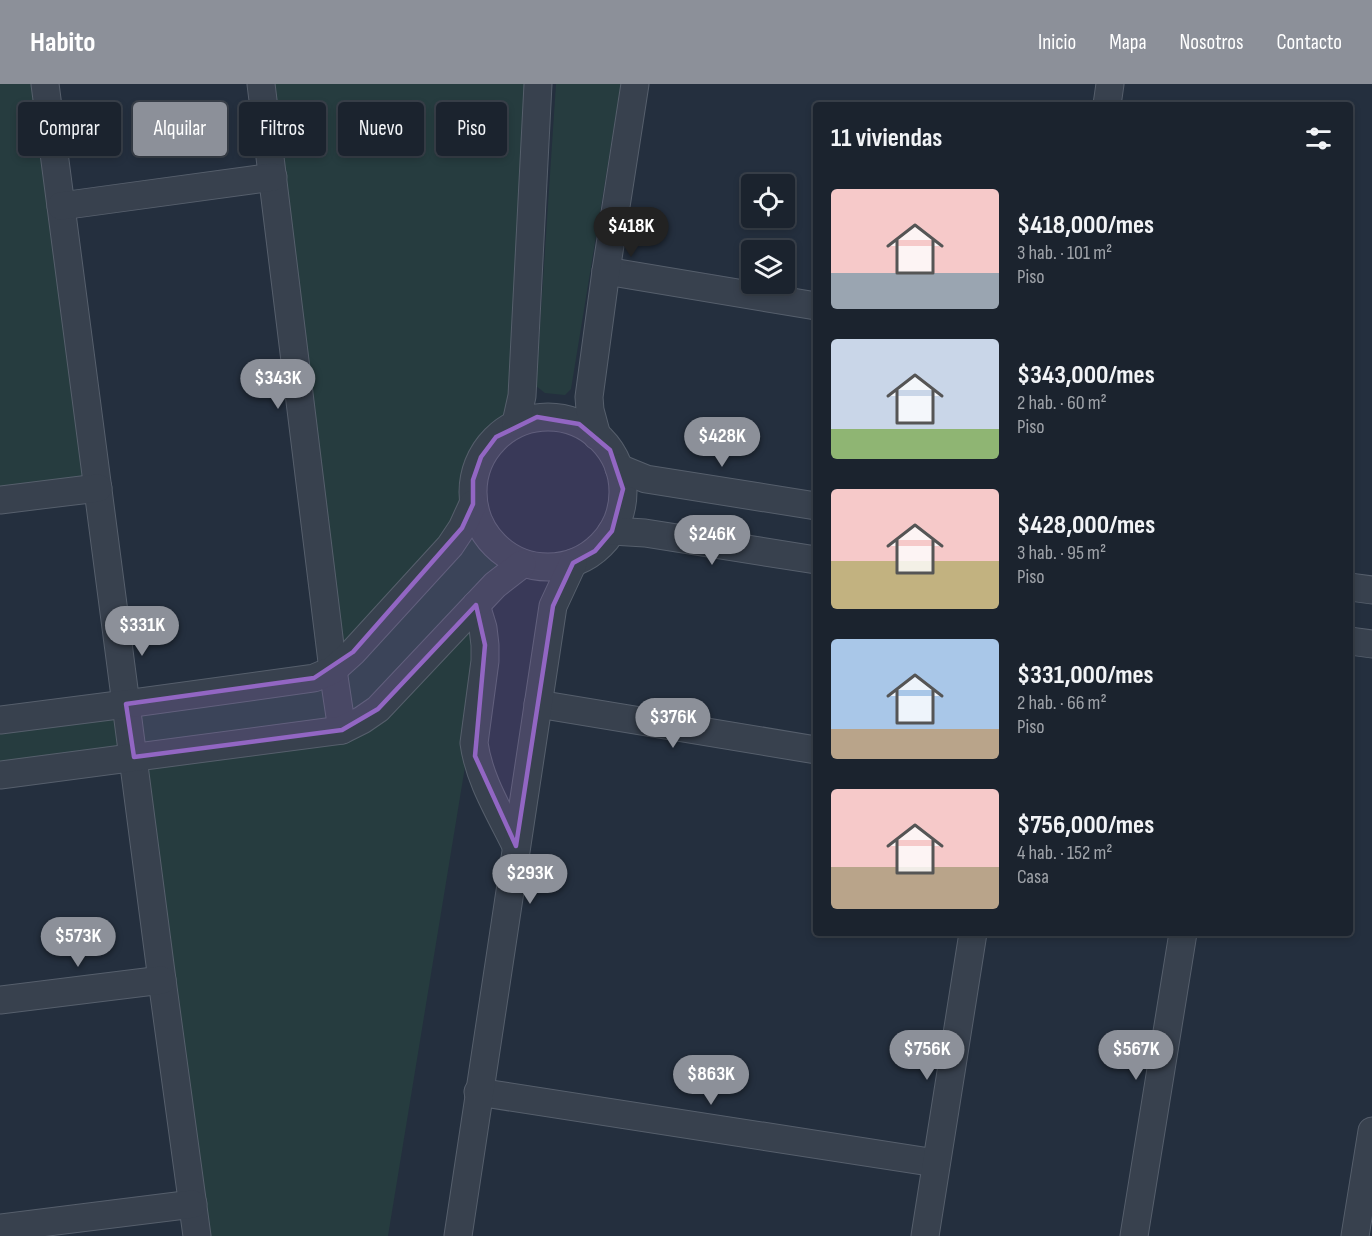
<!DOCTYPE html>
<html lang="es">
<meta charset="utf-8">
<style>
:root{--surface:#1b232e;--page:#242b36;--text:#f1f3f6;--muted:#a0a4aa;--line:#39404a;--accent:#8c9099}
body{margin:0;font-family:"Sofia Sans Condensed",sans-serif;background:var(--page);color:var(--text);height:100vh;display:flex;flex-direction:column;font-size:22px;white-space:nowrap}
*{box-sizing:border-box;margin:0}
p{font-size:20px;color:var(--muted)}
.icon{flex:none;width:33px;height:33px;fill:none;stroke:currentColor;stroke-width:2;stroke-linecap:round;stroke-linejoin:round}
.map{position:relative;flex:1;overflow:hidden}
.panel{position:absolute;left:813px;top:18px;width:540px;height:834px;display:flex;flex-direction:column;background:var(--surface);border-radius:6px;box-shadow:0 3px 9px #0003,0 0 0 2px var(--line)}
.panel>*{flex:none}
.banner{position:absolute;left:18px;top:18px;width:570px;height:54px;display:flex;gap:12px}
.fabs{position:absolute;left:741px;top:90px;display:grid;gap:12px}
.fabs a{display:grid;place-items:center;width:54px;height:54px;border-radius:6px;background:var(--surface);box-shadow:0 3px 9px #0003,0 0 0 2px var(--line);font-size:30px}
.price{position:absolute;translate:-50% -51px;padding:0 14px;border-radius:21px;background:var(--accent);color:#fff;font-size:20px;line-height:39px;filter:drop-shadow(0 2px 3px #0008)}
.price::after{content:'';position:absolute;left:50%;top:36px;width:18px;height:14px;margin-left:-9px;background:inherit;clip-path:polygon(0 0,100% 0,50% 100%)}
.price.active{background:#222;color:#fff}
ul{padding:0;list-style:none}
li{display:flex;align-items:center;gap:18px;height:150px;padding:0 18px}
li span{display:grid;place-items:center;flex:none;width:168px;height:120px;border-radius:6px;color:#555}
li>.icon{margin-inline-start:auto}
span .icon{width:72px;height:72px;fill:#fffc;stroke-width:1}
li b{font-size:26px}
h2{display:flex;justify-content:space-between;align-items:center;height:72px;padding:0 18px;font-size:26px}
.tag{padding:0 21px;border-radius:6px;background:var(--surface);box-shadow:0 3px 9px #0003,0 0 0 2px var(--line);font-size:21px;line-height:54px}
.tag.active{background:var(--accent);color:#fff}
header{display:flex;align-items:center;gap:36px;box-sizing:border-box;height:84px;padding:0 30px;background:var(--accent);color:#fff}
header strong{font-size:28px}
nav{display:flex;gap:33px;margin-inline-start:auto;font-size:21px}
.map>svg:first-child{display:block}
.green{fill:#263c3f}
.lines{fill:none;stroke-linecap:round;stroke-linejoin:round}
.street-casing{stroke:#565f6c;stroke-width:29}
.street{stroke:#38414e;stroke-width:27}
.marked{fill:#9266c3;fill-opacity:0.2;stroke:#9266c3;stroke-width:4.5;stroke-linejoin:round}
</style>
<header>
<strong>Habito</strong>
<nav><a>Inicio</a><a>Mapa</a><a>Nosotros</a><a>Contacto</a></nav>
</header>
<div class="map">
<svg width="1372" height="1152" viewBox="0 0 1372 1152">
<rect width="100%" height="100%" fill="#242f3e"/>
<g class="green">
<polygon points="0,0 45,0 98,404 0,416"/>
<polygon points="259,0 535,0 516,339 481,373 473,420 522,480 484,513 485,561 388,1152 196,1152 134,673 0,691 0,636 326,589"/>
<polygon points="556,0 621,0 571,305 565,311 545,309 536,302"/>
</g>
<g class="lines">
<defs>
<g id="street">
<polyline points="45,0 162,896 197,1152"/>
<polyline points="261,0 333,586 342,646"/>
<polyline points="1107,21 1110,0"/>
<polyline points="61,122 273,93"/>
<polyline points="606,187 816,222"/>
<circle cx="548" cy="408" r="75"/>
<polyline points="516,339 522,312 538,0"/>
<polyline points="597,352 590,326 589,313 606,187 635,0"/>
<polyline points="619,384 646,395 816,422"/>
<polyline points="0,416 98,404"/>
<polyline points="612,447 645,449 816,476"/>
<polyline points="1350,503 1372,506"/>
<path d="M476,521L483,544L485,561V577L474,659C479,696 500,729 516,762"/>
<polyline points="1350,557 1372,560"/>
<polyline points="538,620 816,666"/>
<polyline points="0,636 126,620 314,594 333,586 353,568 450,462 462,444 473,420"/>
<polyline points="0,691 342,646 362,636 378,625 495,501 522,480"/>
<polyline points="0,916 162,896"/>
<polyline points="478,1008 936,1079"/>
<polyline points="0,1144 193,1120"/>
<polyline points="458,1152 553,522 573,479"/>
<polyline points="925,1152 973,849"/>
<polyline points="1134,1152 1183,849"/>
<polyline points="1355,1152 1372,1047"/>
</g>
</defs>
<use href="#street" class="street-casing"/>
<use href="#street" class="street"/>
</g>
<path class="marked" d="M537,333L579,340L610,366L623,405L612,447L595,467L573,479L553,522L516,762L475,672L485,561L476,521L378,625L342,646L134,673L126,620L314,594L353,568L462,444L473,420V396L481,373L496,353Z"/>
</svg>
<div class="fabs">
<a><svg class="icon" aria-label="locate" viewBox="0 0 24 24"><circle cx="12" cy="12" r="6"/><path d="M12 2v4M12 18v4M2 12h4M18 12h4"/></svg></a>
<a><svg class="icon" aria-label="layers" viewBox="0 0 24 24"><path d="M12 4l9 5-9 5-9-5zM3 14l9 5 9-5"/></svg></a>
</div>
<b class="price active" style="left:631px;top:174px">$418K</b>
<b class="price" style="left:278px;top:326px">$343K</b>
<b class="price" style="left:722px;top:384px">$428K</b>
<b class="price" style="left:712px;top:482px">$246K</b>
<b class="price" style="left:142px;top:573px">$331K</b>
<b class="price" style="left:673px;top:665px">$376K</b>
<b class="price" style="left:530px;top:821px">$293K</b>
<b class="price" style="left:78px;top:884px">$573K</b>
<b class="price" style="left:927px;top:997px">$756K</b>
<b class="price" style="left:1136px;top:997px">$567K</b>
<b class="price" style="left:711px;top:1022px">$863K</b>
<div class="banner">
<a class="tag">Comprar</a>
<a class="tag active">Alquilar</a>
<a class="tag">Filtros</a>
<a class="tag">Nuevo</a>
<a class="tag">Piso</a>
</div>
<section class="panel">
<h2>11 viviendas<svg class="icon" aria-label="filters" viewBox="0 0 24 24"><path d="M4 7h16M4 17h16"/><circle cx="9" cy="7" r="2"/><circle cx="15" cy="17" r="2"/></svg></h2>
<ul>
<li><span style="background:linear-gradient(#f6c9c9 70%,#9aa5b1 0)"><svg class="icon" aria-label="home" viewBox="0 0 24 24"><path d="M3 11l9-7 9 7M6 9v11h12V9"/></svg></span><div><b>$418,000/mes</b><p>3 hab. · 101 m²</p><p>Piso</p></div></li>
<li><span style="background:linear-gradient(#c9d6e8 75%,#8fb573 0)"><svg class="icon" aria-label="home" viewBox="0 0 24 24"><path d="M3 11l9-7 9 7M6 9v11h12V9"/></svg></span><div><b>$343,000/mes</b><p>2 hab. · 60 m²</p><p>Piso</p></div></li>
<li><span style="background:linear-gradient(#f6c9c9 60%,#c2b280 0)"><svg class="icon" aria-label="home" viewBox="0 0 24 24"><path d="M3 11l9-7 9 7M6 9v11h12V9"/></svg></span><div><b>$428,000/mes</b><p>3 hab. · 95 m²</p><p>Piso</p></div></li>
<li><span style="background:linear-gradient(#a9c7e8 75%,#b9a48a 0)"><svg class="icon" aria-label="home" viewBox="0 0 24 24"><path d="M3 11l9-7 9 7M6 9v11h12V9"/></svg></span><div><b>$331,000/mes</b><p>2 hab. · 66 m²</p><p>Piso</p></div></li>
<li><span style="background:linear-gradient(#f6c9c9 65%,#b9a48a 0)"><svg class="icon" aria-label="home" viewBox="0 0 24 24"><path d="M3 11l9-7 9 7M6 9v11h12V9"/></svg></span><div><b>$756,000/mes</b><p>4 hab. · 152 m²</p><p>Casa</p></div></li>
</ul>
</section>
</div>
